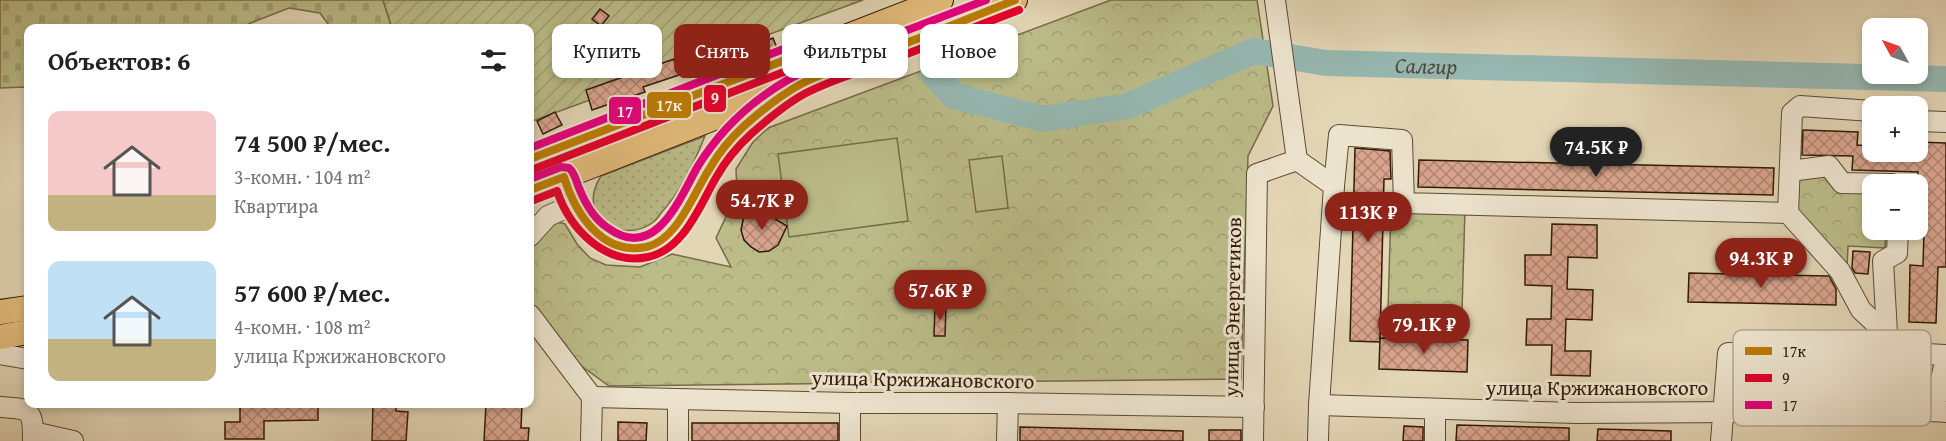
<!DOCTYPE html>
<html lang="ru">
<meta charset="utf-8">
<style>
:root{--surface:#fff;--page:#f6f6f6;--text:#222;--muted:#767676;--accent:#8f2418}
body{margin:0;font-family:"Gentium Book Plus",serif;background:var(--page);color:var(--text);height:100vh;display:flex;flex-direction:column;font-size:22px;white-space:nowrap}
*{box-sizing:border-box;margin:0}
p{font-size:20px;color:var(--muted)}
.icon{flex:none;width:33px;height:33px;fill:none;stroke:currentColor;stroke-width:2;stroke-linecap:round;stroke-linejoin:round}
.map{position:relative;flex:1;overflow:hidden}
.side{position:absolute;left:24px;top:24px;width:510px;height:384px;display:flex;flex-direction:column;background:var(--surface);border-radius:12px;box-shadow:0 3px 9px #0003}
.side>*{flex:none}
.hud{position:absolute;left:552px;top:24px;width:570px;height:54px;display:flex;gap:12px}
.needle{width:39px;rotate:310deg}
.fabs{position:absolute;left:1862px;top:18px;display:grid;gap:12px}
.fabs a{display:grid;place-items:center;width:66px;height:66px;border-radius:12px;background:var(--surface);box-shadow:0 3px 9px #0003;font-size:30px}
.price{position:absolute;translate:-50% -51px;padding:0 14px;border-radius:21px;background:var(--accent);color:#fff;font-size:20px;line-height:39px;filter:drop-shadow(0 2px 3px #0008)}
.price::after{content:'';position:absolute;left:50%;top:36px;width:18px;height:14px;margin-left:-9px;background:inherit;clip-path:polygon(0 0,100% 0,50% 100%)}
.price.on{background:#222;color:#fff}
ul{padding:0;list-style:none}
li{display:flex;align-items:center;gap:18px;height:150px;padding:0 24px}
li span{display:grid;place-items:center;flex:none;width:168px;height:120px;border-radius:12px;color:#555}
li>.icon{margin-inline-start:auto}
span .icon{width:72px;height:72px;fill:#fffc;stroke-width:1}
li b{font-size:26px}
h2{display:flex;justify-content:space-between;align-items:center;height:72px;padding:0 24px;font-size:26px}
.chip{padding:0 21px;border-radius:12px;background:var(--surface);box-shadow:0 3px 9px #0003;font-size:21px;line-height:54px}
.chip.on{background:var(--accent);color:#fff}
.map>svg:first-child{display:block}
.grass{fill:url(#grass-dots);stroke:#766b48;stroke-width:1.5}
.cemetery{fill:url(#cemetery-stones);stroke:#766b48;stroke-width:1.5}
.park{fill:url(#park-crowns);stroke:#766b48;stroke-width:1.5}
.garden{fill:url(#garden-furrows);stroke:#766b48;stroke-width:1.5}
.pitch{fill:#bbbc88;stroke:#766b48;stroke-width:1.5}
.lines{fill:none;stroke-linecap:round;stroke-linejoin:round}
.river{stroke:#96b8b2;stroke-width:26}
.building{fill:url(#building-cross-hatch);stroke:#321a07;stroke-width:1.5}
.minor-casing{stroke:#5e4932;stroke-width:22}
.major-casing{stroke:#321a07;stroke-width:26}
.minor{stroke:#ede4cf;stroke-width:20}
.major{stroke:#e2bb7a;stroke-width:24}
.bus-1-casing{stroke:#ede4cf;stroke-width:12}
.bus-2-casing{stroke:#ede4cf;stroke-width:12}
.bus-3-casing{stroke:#ede4cf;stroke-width:12}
.bus-1{stroke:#bc7c02;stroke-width:8}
.bus-2{stroke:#e4002b;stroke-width:8}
.bus-3{stroke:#e5007d;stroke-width:8}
.labels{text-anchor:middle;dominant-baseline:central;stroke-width:6;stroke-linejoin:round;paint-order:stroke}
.street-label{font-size:21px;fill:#321a07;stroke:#ede4cf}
.water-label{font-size:22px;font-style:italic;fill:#50493a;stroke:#ede4cf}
.key{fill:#ede4cf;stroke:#b5a793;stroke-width:1.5}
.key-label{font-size:16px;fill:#321a07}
.line-badge{stroke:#ede4cf;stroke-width:2}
.badge-label{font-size:16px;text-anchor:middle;font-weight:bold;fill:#fff}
</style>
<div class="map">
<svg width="1946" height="441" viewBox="0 0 1946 441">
<defs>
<pattern id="grass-dots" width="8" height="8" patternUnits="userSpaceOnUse" patternTransform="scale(1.5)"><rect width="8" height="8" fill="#bbbc88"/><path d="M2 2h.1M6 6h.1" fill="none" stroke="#a1a174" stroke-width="1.8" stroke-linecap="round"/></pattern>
<pattern id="cemetery-stones" width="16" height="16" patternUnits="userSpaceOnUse" patternTransform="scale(1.5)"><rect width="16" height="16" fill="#bbbc88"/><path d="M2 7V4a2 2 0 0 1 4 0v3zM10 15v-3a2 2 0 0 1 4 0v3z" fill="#a1a174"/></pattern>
<pattern id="park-crowns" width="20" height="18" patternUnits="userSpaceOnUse" patternTransform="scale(1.5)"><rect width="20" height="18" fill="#bbbc88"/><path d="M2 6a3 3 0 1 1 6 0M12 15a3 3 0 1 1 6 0" fill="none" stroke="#a1a174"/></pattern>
<pattern id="garden-furrows" width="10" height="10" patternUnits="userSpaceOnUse" patternTransform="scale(1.5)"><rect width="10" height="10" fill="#bbbc88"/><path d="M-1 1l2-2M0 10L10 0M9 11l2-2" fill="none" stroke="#a1a174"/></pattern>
<pattern id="building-cross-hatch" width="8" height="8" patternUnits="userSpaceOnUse" patternTransform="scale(1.5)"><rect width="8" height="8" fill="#d9a48d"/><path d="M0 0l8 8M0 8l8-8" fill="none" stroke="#b18571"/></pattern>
</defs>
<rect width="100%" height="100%" fill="#e3d6b5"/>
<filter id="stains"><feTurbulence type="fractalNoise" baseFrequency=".00333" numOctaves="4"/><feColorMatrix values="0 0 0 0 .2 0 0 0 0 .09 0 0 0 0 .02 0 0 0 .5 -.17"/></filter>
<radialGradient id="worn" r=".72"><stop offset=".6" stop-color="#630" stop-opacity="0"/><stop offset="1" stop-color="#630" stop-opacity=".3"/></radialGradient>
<path class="grass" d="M705,136C694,163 682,190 661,213C659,216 655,221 652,223C620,245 575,216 601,176Z"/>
<polygon class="cemetery" points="0,0 383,0 392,28 331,28 320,13 289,8 248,24 245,28 28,28 28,123 26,87 0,88"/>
<g class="park">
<polygon points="1111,0 1257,0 1273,106 1248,156 1241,379 609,386 576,362 530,301 530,256 535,243 549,226 557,222 565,224 577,244 590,258 606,265 640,267 672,254 731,267 716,238 737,193 736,169 753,142 768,128"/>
<polygon points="1804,167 1872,187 1872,230 1886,230 1885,248 1848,246 1847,268 1790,204 1791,181"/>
<polygon points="1391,207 1465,209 1462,312 1388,310"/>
</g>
<polygon class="garden" points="383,0 863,0 530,122 530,28 392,28"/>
<g class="pitch">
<polygon points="897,138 908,221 789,237 778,154"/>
<polygon points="1002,156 1008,208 976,212 969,160"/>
</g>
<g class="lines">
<path class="river" id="s1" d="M933,74L954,96L1043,119L1128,106L1254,51L1326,63L1946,79"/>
</g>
<g class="building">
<polygon points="600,9 609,16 601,26 592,19"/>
<polygon points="794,27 799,39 788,43 784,32"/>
<polygon points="773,38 777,48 752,58 748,49"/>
<polygon points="732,49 737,60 704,76 699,62"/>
<polygon points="689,58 694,74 683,77 682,74 643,87 645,92 592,110 586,90 674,59 675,63"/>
<polygon points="555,112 562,125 543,134 537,121"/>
<polygon points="1803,130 1858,132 1857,145 1872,146 1872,152 1919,152 1919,142 1946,143 1946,267 1938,267 1936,323 1909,322 1910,265 1923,266 1925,196 1917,196 1918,172 1852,170 1853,156 1802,155"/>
<polygon points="1355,148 1390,151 1391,179 1384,179 1380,342 1350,341"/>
<polygon points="1419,160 1774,168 1773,195 1418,187"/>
<polygon points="760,210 787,226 778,245 769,251 759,252 751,247 744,240 741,230 745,211"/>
<polygon points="1552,224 1597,225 1597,258 1568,257 1567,289 1593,290 1592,320 1566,319 1565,351 1591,351 1590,376 1551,375 1552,345 1526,345 1527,319 1551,319 1552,286 1525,285 1525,255 1551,255"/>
<polygon points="1853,251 1870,252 1868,274 1855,273 1852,268"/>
<polygon points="1689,273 1829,276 1836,289 1836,305 1688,302"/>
<rect x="911" y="284" width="24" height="16"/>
<polygon points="935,306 946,306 945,336 934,336"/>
<polygon points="1380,338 1468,340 1467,372 1379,369"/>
<polygon points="240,404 318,404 318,420 264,421 264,439 225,439 225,422 240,422"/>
<polygon points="373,404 396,404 396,411 408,412 406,441 372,441"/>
<polygon points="486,404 522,404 521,428 529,428 528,441 484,441"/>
<polygon points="618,422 647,423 646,441 618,441"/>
<rect x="692" y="423" width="146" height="18"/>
<polygon points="1457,425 1569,428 1569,441 1456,441"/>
<polygon points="1404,426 1423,427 1423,441 1403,441"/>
<polygon points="1020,427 1183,431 1183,441 1020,441"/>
<polygon points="1598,429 1671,431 1671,441 1597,441"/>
<rect x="1209" y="430" width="32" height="11"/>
</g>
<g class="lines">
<defs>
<g id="minor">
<polyline points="1275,0 1297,160"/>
<polyline points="1872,111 1800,106 1792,113 1788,213 1840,271 1861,310 1907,353 1946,355"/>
<polyline points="1917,121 1946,122"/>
<polyline points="1297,160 1334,186 1319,405 1318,441"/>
<polyline points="1790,171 1829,166 1842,183 1892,184"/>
<polyline points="530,176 547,163 561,156"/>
<polyline points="1334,186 1339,135 1402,140 1404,203 1788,213"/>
<polyline points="530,236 548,216 573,205"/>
<polyline points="530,315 592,397"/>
<polyline points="1887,333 1883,261 1897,253 1898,230"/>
<polyline points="0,354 28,359"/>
<polyline points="592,397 850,403 1008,403 1254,407"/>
<polyline points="1319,405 1576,413 1933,411 1946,412"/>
<path d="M0,407C31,409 33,409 33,441"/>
<polyline points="1933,411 1946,359"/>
<polyline points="33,432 73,441"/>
<polyline points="591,441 592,397"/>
<polyline points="678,441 678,400"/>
<polyline points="850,441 850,403"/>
<polyline points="1007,441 1008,403"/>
<polyline points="1253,441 1257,174 1297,160"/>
<polyline points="1435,441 1435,409"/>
<polyline points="1721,441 1728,353 1899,358 1916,368 1912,411"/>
</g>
<g id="major">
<path d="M694,96L591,144C581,151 570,157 565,169C562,178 566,186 570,195C581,224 613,256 647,246C686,234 697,184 718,154C733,134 752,118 772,104"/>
<polyline points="680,101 941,0"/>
<polyline points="530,159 589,136"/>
<polyline points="530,190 1015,0"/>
<polyline points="0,312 28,308"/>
<polyline points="0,337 28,332"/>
</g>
</defs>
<use href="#minor" class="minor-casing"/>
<use href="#major" class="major-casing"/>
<use href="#minor" class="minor"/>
<use href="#major" class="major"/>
<defs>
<g id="bus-1">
<polyline points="530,159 808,51"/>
<path d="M530,190L564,177C575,213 602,256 646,247C678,240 694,192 710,168C719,152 731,138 744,126C762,110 782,94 803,83C830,69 860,61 888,50C930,34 973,17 1015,0"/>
</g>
<g id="bus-2">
<polyline points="534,169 812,61"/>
<path d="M534,200L557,191C570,229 605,266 648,257C685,249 700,204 717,176C726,160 738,146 751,134C768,119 787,103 806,93C833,79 863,71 891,60C934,44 976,26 1019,10"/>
</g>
<g id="bus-3">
<polyline points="530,148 804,41"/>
<path d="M530,179L561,167L569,168C575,173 576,181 579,188C585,203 594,219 608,228C656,263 680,197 698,166C706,153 715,141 726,129C752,101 785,79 819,64L986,0"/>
</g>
</defs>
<use href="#bus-1" class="bus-1-casing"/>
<use href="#bus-2" class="bus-2-casing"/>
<use href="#bus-3" class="bus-3-casing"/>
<use href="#bus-1" class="bus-1"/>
<use href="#bus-2" class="bus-2"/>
<use href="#bus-3" class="bus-3"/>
</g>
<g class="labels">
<g class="street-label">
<text transform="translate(1232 307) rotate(-89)">улица Энергетиков</text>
<text transform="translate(923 379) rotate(1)">улица Кржижановского</text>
<text x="1597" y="387">улица Кржижановского</text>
</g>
<g class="water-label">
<text stroke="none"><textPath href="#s1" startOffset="519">Салгир</textPath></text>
</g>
</g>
<rect x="1733" y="330" width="198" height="96" rx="9" class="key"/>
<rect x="1745" y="347" width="27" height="8" fill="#bc7c02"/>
<rect x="1745" y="374" width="27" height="8" fill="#e4002b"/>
<rect x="1745" y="401" width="27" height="8" fill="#e5007d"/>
<g class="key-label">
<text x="1782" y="357">17к</text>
<text x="1782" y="384">9</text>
<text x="1782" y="411">17</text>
</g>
<g class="line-badge">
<rect x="703" y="84" width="24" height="29" rx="6" fill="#e4002b"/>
<rect x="646" y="91" width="46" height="28" rx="6" fill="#bc7c02"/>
<rect x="608" y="96" width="34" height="29" rx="6" fill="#e5007d"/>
</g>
<g class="badge-label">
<text x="715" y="104">9</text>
<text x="669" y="111">17к</text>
<text x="625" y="117">17</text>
</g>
<rect width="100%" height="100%" filter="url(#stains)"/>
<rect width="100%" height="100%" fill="url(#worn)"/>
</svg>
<div class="fabs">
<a><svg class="needle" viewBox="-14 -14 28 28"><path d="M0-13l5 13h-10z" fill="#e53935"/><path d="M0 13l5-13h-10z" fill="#767676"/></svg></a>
<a>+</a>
<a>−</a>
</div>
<b class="price on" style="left:1596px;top:178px">74.5K ₽</b>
<b class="price" style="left:762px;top:231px">54.7K ₽</b>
<b class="price" style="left:1368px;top:243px">113K ₽</b>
<b class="price" style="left:1761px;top:289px">94.3K ₽</b>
<b class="price" style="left:940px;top:321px">57.6K ₽</b>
<b class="price" style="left:1424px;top:355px">79.1K ₽</b>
<div class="hud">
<a class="chip">Купить</a>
<a class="chip on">Снять</a>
<a class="chip">Фильтры</a>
<a class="chip">Новое</a>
</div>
<section class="side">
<h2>Объектов: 6<svg class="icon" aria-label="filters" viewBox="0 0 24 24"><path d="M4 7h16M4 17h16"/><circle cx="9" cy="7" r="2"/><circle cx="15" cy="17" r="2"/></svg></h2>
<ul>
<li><span style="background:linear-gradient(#f6c9c9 70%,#c2b280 0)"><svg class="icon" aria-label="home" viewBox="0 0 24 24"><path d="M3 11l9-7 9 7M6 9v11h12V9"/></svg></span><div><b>74 500 ₽/мес.</b><p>3-комн. · 104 m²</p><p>Квартира</p></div></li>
<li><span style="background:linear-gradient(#bfe0f5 65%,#c2b280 0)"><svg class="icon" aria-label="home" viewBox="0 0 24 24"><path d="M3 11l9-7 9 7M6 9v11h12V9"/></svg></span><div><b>57 600 ₽/мес.</b><p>4-комн. · 108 m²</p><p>улица Кржижановского</p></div></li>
</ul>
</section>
</div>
